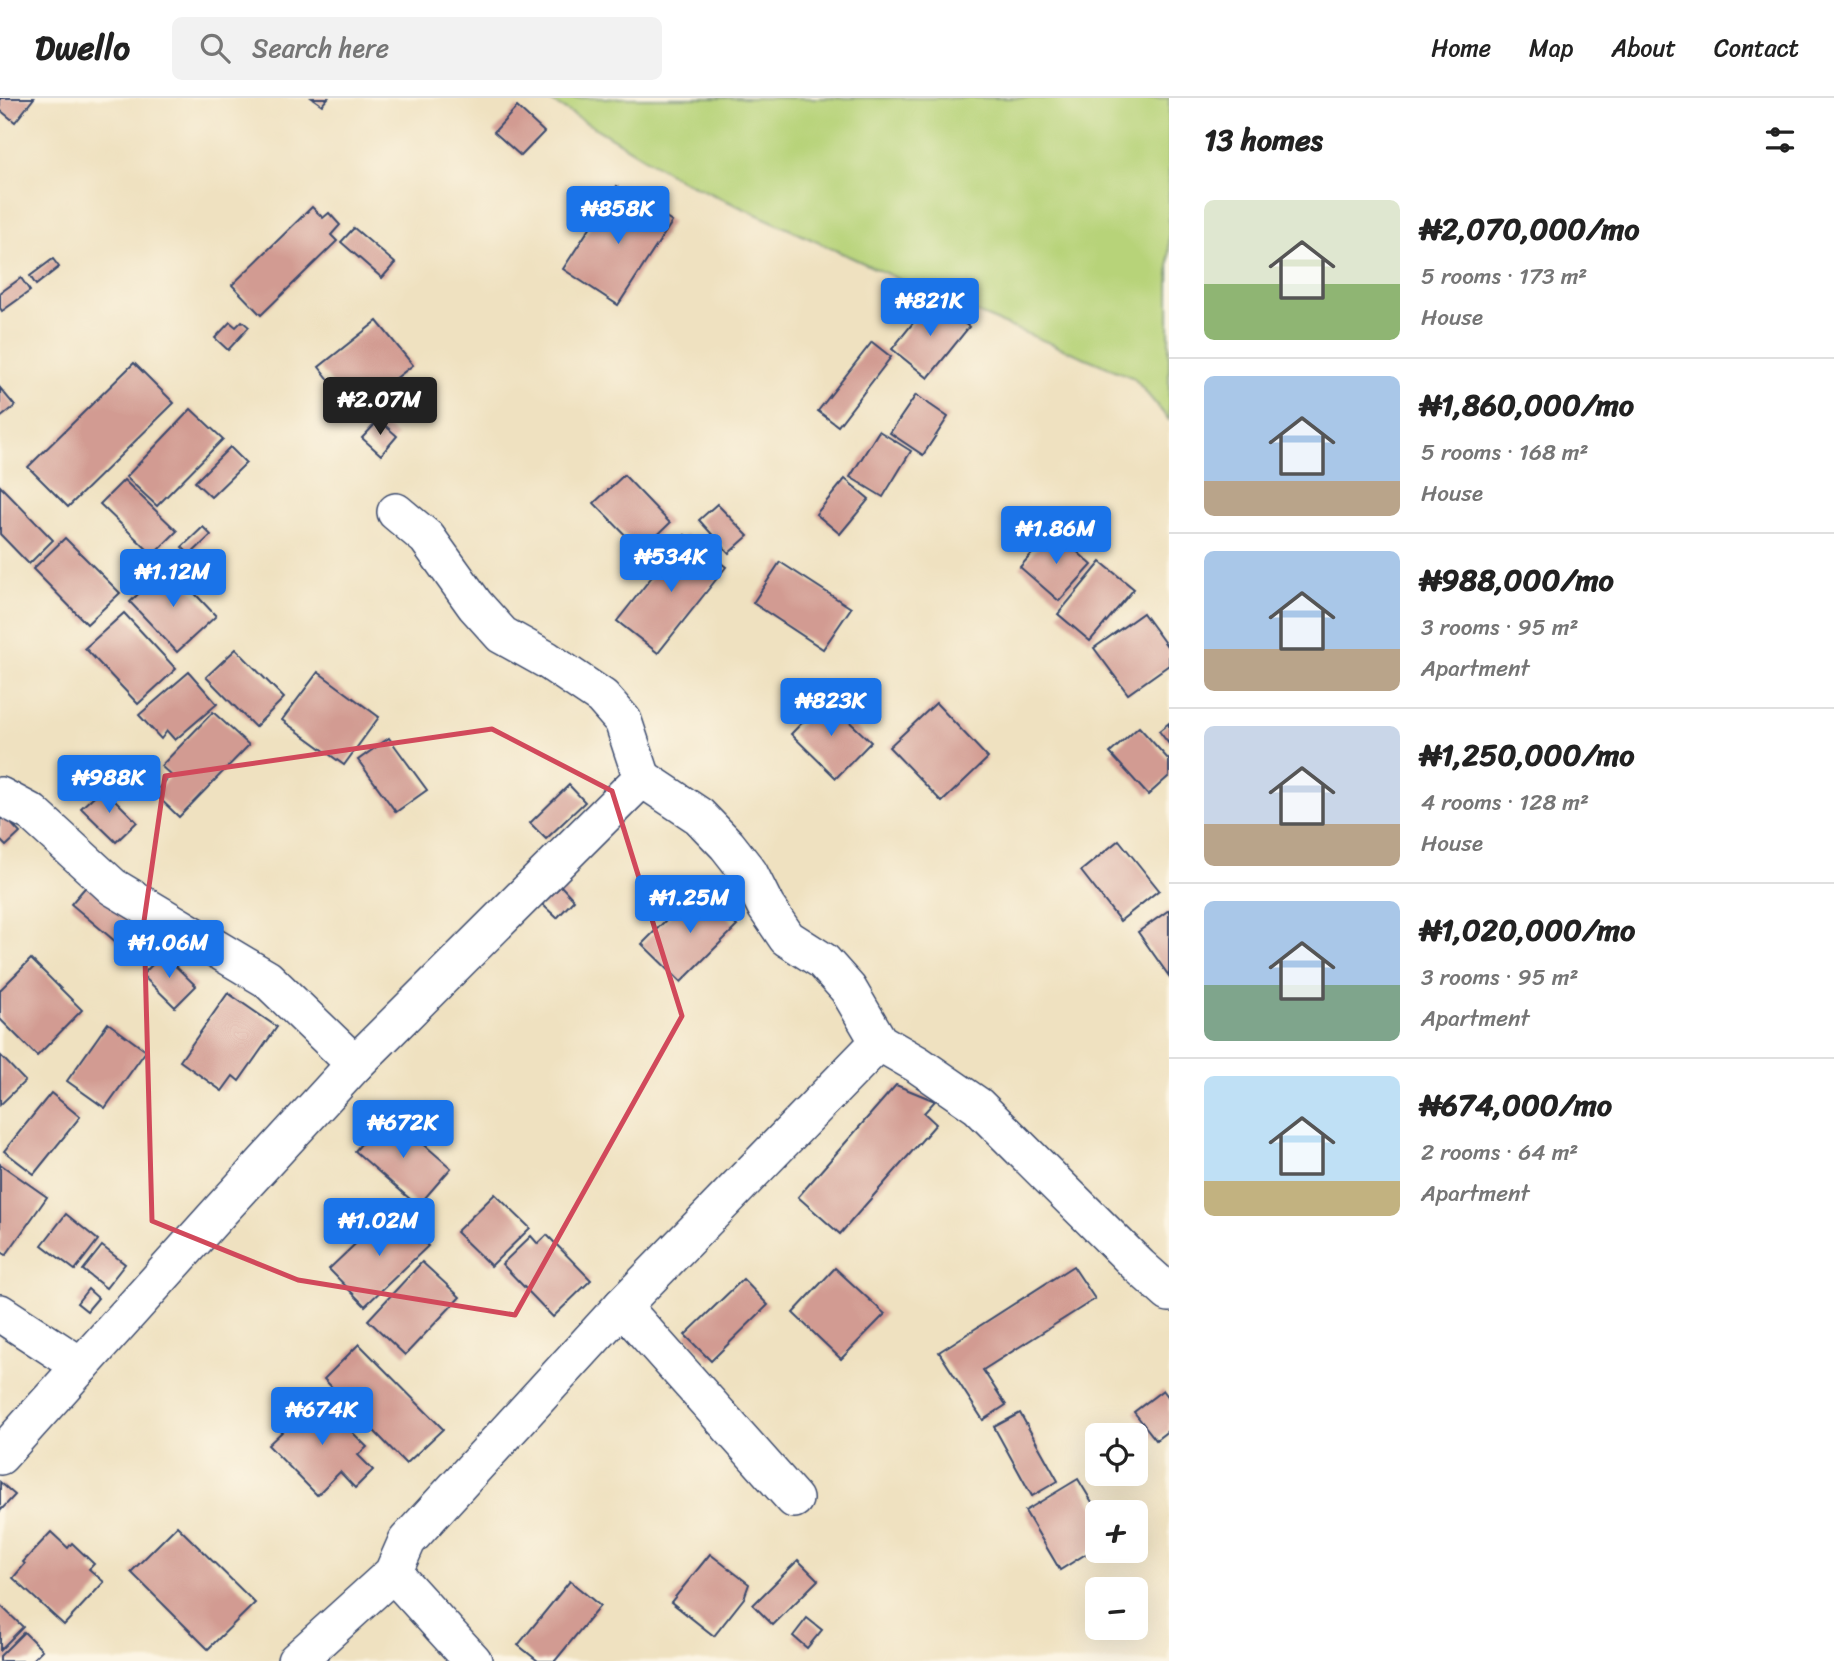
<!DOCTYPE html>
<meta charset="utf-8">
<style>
:root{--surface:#fff;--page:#f2f2f2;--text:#222;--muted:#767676;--line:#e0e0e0;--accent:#1a73e8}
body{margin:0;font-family:Sriracha,sans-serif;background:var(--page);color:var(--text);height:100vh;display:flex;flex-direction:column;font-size:26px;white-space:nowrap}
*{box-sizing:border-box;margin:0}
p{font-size:23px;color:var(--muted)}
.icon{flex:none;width:38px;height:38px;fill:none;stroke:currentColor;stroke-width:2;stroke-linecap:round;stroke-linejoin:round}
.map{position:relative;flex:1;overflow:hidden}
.sheet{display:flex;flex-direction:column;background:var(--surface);width:665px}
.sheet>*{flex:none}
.controls{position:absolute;left:1085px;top:1325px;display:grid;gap:14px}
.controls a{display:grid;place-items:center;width:63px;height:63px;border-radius:10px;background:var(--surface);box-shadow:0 7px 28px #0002;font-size:35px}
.price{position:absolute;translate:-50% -60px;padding:0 16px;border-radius:7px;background:var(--accent);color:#fff;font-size:23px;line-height:46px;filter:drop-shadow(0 2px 4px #0008)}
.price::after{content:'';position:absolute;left:50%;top:42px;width:21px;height:16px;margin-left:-10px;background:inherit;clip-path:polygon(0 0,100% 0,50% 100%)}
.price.current{background:#222;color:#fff}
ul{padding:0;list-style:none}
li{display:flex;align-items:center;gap:21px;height:175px;padding:0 35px}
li+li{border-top:2px solid var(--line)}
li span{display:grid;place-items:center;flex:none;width:196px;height:140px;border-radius:10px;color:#555}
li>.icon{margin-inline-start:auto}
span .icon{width:84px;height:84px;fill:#fffc;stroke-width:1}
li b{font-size:30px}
h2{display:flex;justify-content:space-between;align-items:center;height:84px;padding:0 35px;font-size:30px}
header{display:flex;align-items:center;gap:42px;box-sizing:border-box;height:98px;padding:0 35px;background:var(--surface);border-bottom:2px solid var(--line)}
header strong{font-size:33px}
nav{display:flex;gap:38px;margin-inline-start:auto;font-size:24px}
.search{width:490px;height:63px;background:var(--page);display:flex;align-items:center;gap:18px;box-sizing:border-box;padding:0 24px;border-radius:10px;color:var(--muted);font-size:26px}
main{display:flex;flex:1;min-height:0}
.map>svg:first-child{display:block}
.green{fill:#b7d379;stroke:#69816c;stroke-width:2}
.building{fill:#d29b92}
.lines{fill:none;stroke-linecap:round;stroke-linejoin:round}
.street-casing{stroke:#3b4a6d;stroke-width:40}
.street{stroke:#fff;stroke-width:37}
.marked{fill:none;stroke:#d1495b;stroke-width:5;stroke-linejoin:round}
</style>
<header>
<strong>Dwello</strong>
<div class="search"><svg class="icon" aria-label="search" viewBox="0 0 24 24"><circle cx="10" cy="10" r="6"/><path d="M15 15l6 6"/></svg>Search here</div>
<nav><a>Home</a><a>Map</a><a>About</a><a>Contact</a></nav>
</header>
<main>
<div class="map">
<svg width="1169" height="1563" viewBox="0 0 1169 1563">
<rect width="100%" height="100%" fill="#fcf5e5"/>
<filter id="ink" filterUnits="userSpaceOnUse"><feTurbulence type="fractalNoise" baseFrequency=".0143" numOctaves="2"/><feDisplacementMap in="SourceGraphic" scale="14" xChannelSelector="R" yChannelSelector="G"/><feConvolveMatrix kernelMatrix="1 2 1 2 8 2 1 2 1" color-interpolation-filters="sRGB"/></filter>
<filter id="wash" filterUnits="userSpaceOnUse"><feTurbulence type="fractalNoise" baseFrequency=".00686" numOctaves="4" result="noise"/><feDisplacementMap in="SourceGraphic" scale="28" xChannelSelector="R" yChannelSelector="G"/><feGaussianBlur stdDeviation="1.57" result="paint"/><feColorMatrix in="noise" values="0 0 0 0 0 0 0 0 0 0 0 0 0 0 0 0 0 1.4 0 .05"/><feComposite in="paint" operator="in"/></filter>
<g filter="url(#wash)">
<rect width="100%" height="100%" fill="#efe1c0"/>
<polygon class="green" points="546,0 1169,0 1169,322 1134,280 936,198 681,82"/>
<g id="blocks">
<g class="building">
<polygon points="0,0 34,0 15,24 0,12"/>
<polygon points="312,0 328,0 322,7"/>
<polygon points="517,9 544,34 521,58 494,34"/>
<polygon points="617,88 672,124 618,207 563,171"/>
<polygon points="312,109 323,120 329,115 340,127 331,137 337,143 261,217 232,187"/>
<polygon points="354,130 395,165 382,180 341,144"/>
<polygon points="53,161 59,169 36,187 30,178"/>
<polygon points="21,180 30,193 2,213 0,210 0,195"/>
<polygon points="933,200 969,229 928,280 892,251"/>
<polygon points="242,223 249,229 228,252 215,240 230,224 236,229"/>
<polygon points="377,223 413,267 354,313 319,269"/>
<polygon points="872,244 891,259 838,328 818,313"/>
<polygon points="134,265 174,305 68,409 28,369"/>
<polygon points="0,290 15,308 0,320"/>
<polygon points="916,297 948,319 923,357 890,335"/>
<polygon points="191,311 223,341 157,408 126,379"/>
<polygon points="379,322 397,338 381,357 362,340"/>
<polygon points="879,333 911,353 883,399 850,379"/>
<polygon points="230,349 246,365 211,399 195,384"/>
<polygon points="624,377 670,425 641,453 594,405"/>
<polygon points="845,381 869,401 840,436 816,416"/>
<polygon points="124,382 177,433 153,457 100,406"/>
<polygon points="0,388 53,442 29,466 0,436"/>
<polygon points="717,406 748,438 729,455 699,422"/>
<polygon points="203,429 211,437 190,457 182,449"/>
<polygon points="1053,432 1092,467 1059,503 1020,469"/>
<polygon points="685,437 726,469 658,555 617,523"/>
<polygon points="65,440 120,495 87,526 33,471"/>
<polygon points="780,464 851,510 823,551 753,505"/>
<polygon points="1101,464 1134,491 1090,543 1058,516"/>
<polygon points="168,467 216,518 177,554 130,504"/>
<polygon points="124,515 176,571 138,606 85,550"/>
<polygon points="1143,515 1169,551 1169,567 1128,596 1094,550"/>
<polygon points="236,551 284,600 255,629 206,579"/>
<polygon points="189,574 217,606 175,642 167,633 161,641 139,617"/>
<polygon points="318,574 379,619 344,667 282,622"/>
<polygon points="825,601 871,644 836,680 791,636"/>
<polygon points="936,605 988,660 942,704 889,649"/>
<polygon points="213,614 249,647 179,719 154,695 171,677 161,668"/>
<polygon points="1169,625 1169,646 1159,633"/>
<polygon points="1139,629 1169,662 1169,678 1148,697 1110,655"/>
<polygon points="389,640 427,692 396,714 358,662"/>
<polygon points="569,687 585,704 546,741 530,725"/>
<polygon points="103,690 137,724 116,744 81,710"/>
<polygon points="4,718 20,735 6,748 0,742 0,722"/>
<polygon points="1119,742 1159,792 1120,823 1081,773"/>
<polygon points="90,784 135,822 116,844 71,806"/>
<polygon points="561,788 574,802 557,820 542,806"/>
<polygon points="698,790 737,828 681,884 642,846"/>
<polygon points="1169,812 1169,878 1138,834"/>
<polygon points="163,856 196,888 175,909 142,877"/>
<polygon points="31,861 82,912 37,958 0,921 0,892"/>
<polygon points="228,895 277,929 239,983 233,978 222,993 180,963"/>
<polygon points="108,925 146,953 105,1010 67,983"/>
<polygon points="0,957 25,983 0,1007"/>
<polygon points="896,987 935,1003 924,1015 936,1026 840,1136 798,1099"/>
<polygon points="51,995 80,1019 34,1076 4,1053"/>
<polygon points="388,1015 451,1070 418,1108 355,1053"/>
<polygon points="0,1066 47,1099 6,1157 0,1153"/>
<polygon points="495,1096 530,1130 491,1168 456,1134"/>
<polygon points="392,1111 428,1148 365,1208 329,1171"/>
<polygon points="66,1116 98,1142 75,1172 42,1147"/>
<polygon points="547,1137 591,1182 553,1219 502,1166 531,1138 538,1146"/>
<polygon points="102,1148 125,1166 106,1190 83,1172"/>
<polygon points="422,1164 460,1199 405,1257 368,1222"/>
<polygon points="1073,1168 1095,1201 983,1272 1006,1307 983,1322 939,1254"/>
<polygon points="835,1170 885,1216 841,1261 793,1215"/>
<polygon points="743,1181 768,1207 711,1263 685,1237"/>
<polygon points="88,1191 98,1200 87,1213 77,1205"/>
<polygon points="359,1246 443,1331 406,1366 324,1281"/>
<polygon points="1163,1292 1169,1300 1169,1332 1156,1342 1134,1314"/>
<polygon points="319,1299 331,1311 337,1306 355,1325 349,1331 367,1349 358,1357 373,1372 355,1390 340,1374 317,1397 268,1347"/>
<polygon points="1020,1315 1058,1383 1032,1398 994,1329"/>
<polygon points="1078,1381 1098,1414 1097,1429 1094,1431 1097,1435 1097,1449 1060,1472 1025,1413"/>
<polygon points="0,1384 15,1397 0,1413"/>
<polygon points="177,1428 255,1505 208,1551 131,1474"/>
<polygon points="51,1434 68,1450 72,1445 94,1466 89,1471 104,1484 64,1527 13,1480 25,1466 23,1464"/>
<polygon points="710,1456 749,1486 744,1500 714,1538 671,1504"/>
<polygon points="798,1462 818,1482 773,1527 753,1507"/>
<polygon points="570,1483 600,1508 555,1563 538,1563 518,1547"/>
<polygon points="0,1507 23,1529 0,1552"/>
<polygon points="807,1520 822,1532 807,1550 793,1538"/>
<polygon points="24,1534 42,1552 31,1563 0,1563 0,1558"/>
</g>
</g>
</g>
<g filter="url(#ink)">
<use href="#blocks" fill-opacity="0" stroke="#3b4a6d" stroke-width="2"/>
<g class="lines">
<defs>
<g id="street">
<polyline points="396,414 427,440 475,507 502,537 547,562 602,599 623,623 642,680"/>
<polyline points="0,698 32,715 113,789 267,881 355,966 642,680 699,718 727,747 749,775 766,809 787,840 823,863 848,891 879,944 917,966 978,1008 1139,1168 1169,1195"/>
<polyline points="622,1208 794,1401"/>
<polyline points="0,1215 81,1268"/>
<polyline points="0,1358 221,1112 355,966"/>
<polyline points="393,1475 473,1563"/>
<polyline points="296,1563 393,1475 407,1443 622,1208 879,944"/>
</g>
</defs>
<use href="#street" class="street-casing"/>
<use href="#street" class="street"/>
</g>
</g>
<path class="marked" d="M492,631L612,693L682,918L515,1217L298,1182L152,1123L144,823L165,678Z"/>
</svg>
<div class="controls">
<a><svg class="icon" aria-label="locate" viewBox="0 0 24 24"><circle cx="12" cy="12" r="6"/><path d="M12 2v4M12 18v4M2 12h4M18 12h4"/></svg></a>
<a>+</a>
<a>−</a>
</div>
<b class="price" style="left:618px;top:148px">₦858K</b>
<b class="price" style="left:930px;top:240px">₦821K</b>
<b class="price current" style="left:380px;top:339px">₦2.07M</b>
<b class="price" style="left:1056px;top:468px">₦1.86M</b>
<b class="price" style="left:671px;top:496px">₦534K</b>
<b class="price" style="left:173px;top:511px">₦1.12M</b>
<b class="price" style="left:831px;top:640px">₦823K</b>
<b class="price" style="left:109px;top:717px">₦988K</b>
<b class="price" style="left:690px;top:837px">₦1.25M</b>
<b class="price" style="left:169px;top:882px">₦1.06M</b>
<b class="price" style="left:403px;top:1062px">₦672K</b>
<b class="price" style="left:379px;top:1160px">₦1.02M</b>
<b class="price" style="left:322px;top:1349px">₦674K</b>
</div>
<section class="sheet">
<h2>13 homes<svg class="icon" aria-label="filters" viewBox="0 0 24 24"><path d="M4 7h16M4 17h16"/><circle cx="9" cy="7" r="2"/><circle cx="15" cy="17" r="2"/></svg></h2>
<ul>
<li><span style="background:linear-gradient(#dfe7d0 60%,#8fb573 0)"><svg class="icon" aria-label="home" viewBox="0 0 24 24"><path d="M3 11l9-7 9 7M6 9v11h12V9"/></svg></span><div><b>₦2,070,000/mo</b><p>5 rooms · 173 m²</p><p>House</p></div></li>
<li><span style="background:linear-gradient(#a9c7e8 75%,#b9a48a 0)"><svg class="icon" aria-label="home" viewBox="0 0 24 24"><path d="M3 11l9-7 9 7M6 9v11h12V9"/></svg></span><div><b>₦1,860,000/mo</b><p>5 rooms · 168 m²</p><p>House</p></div></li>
<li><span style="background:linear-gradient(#a9c7e8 70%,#b9a48a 0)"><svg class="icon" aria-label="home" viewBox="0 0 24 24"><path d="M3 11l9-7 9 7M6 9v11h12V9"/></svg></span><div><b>₦988,000/mo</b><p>3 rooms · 95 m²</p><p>Apartment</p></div></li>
<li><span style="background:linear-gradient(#c9d6e8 70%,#b9a48a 0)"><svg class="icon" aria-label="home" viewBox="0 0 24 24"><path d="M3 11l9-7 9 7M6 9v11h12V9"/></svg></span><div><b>₦1,250,000/mo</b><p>4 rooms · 128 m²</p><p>House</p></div></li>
<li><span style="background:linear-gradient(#a9c7e8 60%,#7fa58c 0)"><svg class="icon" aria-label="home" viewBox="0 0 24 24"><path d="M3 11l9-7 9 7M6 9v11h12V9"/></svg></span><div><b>₦1,020,000/mo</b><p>3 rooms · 95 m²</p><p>Apartment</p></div></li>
<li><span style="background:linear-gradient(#bfe0f5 75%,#c2b280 0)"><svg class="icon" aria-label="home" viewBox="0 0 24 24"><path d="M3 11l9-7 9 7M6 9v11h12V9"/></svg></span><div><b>₦674,000/mo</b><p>2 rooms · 64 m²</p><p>Apartment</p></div></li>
</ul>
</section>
</main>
